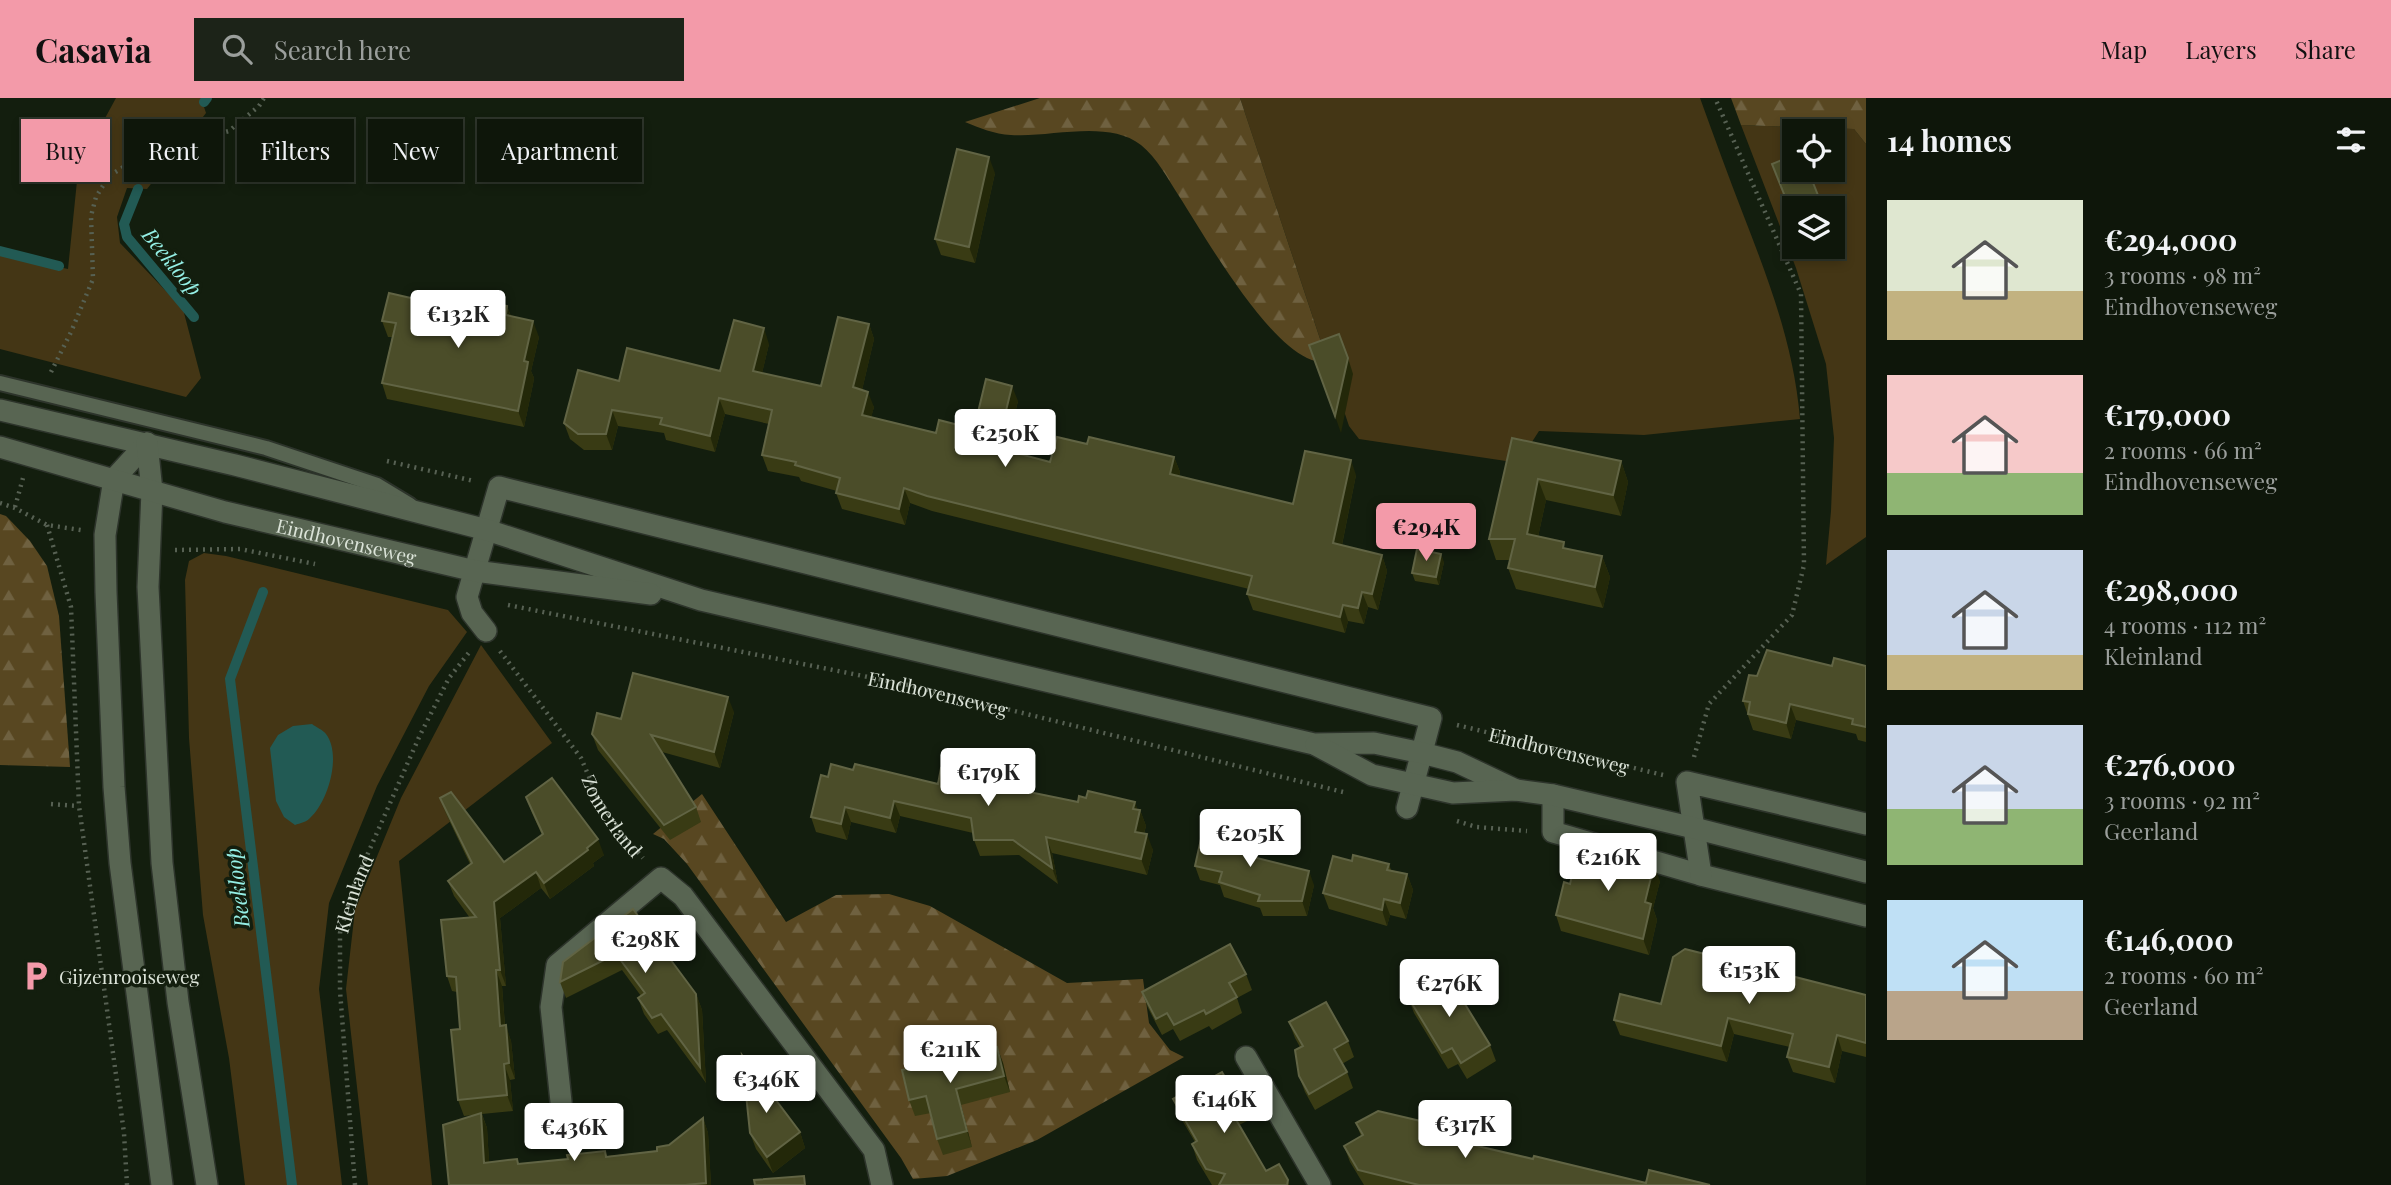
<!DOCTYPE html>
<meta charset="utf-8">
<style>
:root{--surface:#0e160a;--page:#1c2318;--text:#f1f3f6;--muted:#9b9f9c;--line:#2e352b;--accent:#f39aa9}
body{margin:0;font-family:"Playfair Display",serif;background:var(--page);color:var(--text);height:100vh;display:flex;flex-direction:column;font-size:26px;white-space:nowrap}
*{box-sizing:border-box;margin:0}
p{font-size:23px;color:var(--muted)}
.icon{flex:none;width:38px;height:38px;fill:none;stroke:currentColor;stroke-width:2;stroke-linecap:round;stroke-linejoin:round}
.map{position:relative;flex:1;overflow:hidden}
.drawer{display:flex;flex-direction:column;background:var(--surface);width:525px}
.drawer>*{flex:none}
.banner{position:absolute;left:21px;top:21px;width:665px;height:63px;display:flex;gap:14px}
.tools{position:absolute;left:1782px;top:21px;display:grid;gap:14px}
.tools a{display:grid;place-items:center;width:63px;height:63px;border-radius:0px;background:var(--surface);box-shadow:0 4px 10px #0003,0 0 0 2px var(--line);font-size:35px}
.price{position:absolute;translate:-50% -60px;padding:0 16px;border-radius:7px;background:#fff;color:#222;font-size:23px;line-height:46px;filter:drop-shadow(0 2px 4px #0008)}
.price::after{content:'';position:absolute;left:50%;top:42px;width:21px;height:16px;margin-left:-10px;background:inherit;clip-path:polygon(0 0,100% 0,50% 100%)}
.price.active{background:var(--accent);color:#111}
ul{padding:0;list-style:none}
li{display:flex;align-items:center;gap:21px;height:175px;padding:0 21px}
li span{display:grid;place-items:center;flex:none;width:196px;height:140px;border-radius:0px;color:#555}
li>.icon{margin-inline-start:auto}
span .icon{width:84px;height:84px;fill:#fffc;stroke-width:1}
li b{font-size:30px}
h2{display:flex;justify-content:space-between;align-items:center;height:84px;padding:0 21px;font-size:30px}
.pill{padding:0 24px;border-radius:0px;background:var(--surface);box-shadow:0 4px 10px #0003,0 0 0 2px var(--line);font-size:24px;line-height:63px}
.pill.active{background:var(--accent);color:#111}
header{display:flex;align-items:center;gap:42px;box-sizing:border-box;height:98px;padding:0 35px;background:var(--accent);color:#111}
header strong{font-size:33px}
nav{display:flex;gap:38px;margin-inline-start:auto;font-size:24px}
.search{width:490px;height:63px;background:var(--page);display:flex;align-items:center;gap:18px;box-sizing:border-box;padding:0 24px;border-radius:0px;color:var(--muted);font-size:26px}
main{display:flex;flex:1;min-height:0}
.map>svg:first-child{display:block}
.grass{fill:#443615;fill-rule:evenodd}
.forest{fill:url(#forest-firs)}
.water{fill:#225a54}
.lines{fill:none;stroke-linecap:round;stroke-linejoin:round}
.stream{stroke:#225a54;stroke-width:10}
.lane-casing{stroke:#2d342b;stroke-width:18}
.street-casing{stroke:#2d342b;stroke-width:24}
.secondary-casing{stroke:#2d342b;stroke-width:24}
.path{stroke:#576153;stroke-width:4.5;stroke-dasharray:2 5;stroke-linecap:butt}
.lane{stroke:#586552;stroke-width:14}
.street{stroke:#586552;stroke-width:21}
.secondary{stroke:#586552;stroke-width:21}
.wall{fill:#393b14}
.shaded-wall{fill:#232809}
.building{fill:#4b4d29;stroke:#616444;stroke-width:2}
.labels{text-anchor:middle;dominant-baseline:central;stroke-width:7;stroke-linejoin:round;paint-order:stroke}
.street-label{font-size:19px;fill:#dbe3d8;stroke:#131e0e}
.poi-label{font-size:19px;fill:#dbe3d8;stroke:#131e0e;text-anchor:start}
.water-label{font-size:21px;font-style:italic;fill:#95f0e6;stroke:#131e0e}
</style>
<header>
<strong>Casavia</strong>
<div class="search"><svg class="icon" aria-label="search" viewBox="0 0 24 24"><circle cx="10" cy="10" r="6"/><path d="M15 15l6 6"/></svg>Search here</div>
<nav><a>Map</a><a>Layers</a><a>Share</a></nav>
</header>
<main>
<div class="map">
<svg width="1866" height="1087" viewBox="0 0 1866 1087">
<defs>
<pattern id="forest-firs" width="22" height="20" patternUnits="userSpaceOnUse" patternTransform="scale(1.75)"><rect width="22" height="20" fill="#584721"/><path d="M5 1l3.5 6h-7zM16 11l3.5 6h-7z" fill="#6f6140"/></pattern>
</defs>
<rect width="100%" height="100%" fill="#131e0e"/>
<g class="grass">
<polygon points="116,0 201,0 206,15 147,91 127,90 117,119 120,145 183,211 201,280 186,299 0,251 0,156 68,171 77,83 97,35"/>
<path d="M1240,0H1700C1714,39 1728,77 1743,116C1769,183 1794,248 1800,321L1644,337L1539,333L1530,347L1526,366L1359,341L1349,328Z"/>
<path d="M1741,27L1854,31L1866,46V439L1826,467L1831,413L1834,340L1826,266L1796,170ZM1794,33H1832V72H1794ZM1794,110H1832V149H1794Z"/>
<polygon points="204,455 226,458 448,512 467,534 429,588 377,688 329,805 319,891 342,1087 245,1087 229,960 203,817 189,640 185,482 189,463"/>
<polygon points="481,547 552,645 399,763 432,1087 368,1087 346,891 355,812 401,700"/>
</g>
<g class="forest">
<path d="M1040,0H1240L1328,265C1321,264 1313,263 1307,260C1262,238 1207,142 1179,98C1168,81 1157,60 1141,47C1107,21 1050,40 1011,37C994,36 980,30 965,24Z"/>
<polygon points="1731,0 1866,0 1866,46 1854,31 1741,27"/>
<polygon points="0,416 6,418 30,443 47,468 59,518 70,669 0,667"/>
<polygon points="702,696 786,824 836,797 889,796 930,808 1067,885 1143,881 1149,925 1170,952 1184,959 1037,1042 947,1078 913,1081 901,1060 687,766 664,741 653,736"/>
</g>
<path class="water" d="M312,626C316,629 323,632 326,636C342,657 328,704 310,720C307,724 300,725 295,727L284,719L276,703L270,650L278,637L293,628Z"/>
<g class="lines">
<g class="stream">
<polyline points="204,4 207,0"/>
<polyline points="138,91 124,126 127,139 194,219"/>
<polyline points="0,153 59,168"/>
<polyline points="263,494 230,581 292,1087"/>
</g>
<defs>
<polyline id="lane" points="0,285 266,350 377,387 410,407"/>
<g id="street">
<polyline points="486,533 472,515 467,499 499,389 1431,620 1407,710"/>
<polyline points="1553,697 1553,734 1701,777 1866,818"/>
<polyline points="1701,777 1687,684 1866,726"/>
<polyline points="1246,959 1320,1087"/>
<polyline points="564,1032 551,909 557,867 661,780 683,798 874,1052 882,1087"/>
</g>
<g id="secondary">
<polyline points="0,312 235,367 487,432 701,502 1314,646 1374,645 1422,655 1457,664 1516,692"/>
<polyline points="147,345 114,381 105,437 106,494 114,689 120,765 162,1087"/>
<polyline points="147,345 152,393 148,489 162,765 178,904 207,1087"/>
<path id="s5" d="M0,349L225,414L475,473L651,496"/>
<polyline points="1316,647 1372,677 1453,695 1516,692 1553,697 1694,730 1866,774"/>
</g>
</defs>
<use href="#lane" class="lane-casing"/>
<use href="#street" class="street-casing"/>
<use href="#secondary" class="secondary-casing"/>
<g class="path">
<polyline points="51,274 71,234 93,181 91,118 96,99 109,78 146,55 229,33 259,8 264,0"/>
<polyline points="387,363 474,383"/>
<polyline points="0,405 15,410 47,427 81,432"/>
<polyline points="15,409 23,380"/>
<polyline points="47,427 71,509 79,708 124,1035 127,1087"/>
<polyline points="175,452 240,451 315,466"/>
<path id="s1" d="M508,507L913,588L1343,694"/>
<path id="s2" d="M500,553L581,660L598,700L621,735L643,760"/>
<path id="s3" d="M1457,627L1663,677"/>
<polyline points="1694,659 1709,606 1792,517 1804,467 1801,196 1715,0"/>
<polyline points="51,706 79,708"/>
<polyline points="1457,723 1476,729 1527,733"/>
<path id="s4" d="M355,1087L340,893V835L354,787L420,637L449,580L471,552"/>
</g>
<use href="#lane" class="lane"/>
<use href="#street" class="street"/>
<use href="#secondary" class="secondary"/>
</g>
<g class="wall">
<polygon points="449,23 461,62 415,77 409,61"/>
<polygon points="995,75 975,165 941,157 935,141"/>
<polygon points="507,208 511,218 539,239 531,273 534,280 533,286 524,329 387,301 382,285 392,239 388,239 382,223 459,211"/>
<polygon points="869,226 874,241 862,292 874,309 871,319 936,335 974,331 1018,303 1006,353 1050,364 1087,346 1174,359 1180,374 1179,378 1293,406 1356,377 1342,447 1382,457 1387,473 1378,512 1368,509 1364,526 1348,523 1345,535 1253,512 1247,496 1249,491 932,413 910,405 905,427 842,411 836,395 837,393 801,383 799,379 768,373 762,357 769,326 725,316 715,354 666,342 664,335 618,328 612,352 584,352 570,341 564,325 619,283 720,273 769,246 762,275 821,288"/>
<polygon points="1512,340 1621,363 1628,384 1621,418 1546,402 1538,439 1567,451 1602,458 1610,479 1603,510 1516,491 1508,470 1510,462 1496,462 1489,441"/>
<polygon points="1444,464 1439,487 1415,483 1412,475"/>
<polygon points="1832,568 1866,568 1866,644 1858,642 1856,636 1796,622 1791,641 1753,632 1743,603 1757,578"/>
<polygon points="734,614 720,670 662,654 696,709 701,724 670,742 598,652 592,636 621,621"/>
<polygon points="853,672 938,686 955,674 1015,682 1021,692 1078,704 1086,700 1135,704 1137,712 1140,712 1146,728 1144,736 1153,752 1147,777 1052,755 1058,786 1019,757 980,758 974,742 973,735 900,718 896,735 851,724 847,742 816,734 811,719 828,679"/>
<polygon points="526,699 604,757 593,765 594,768 550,801 541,790 500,820 506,888 502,888 505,927 511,943 515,981 510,982 513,1013 482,1016 487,1030 489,1064 517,1061 519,1066 568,1061 605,1053 607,1058 657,1053 669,1047 703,1020 708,1035 711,1087 449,1087 475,1017 464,1018 458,1002 460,931 457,894 452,893 447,878 470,820 454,798 448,783 470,766 446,716 440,700 504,764 542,737 532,715"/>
<polygon points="1253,743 1258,758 1257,760 1314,787 1307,818 1263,818 1260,810 1224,799 1220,787 1200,782 1195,768"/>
<polygon points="1352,763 1389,766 1391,772 1407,776 1413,792 1406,821 1390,817 1387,828 1329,811 1323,795"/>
<polygon points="1660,783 1653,810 1657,822 1649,857 1561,833 1556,817 1570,786"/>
<polygon points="633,811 696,896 702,912 706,985 667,932 658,936 644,916 638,900 641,898 622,872 566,900 560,884"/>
<polygon points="1246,876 1252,892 1237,900 1242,915 1212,932 1209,928 1180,943 1173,931 1162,937 1148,910 1142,894"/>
<polygon points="1866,897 1866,959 1842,953 1835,985 1793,974 1787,959 1790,949 1734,936 1727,964 1620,937 1614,922 1661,906"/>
<polygon points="1408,899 1490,947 1496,963 1467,981 1458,966 1448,971 1414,915"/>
<polygon points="1289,924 1348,943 1354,959 1342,966 1347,974 1353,990 1315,1012 1305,994 1299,978 1300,949 1295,940"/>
<polygon points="997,949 1003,965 1010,994 961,1007 972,1049 943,1057 937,1041 931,1015 915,1018 909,1002 949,961"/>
<polygon points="1173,1001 1241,1007 1247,1023 1239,1027 1266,1073 1288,1082 1289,1087 1212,1087 1197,1062 1192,1046 1195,1044 1179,1017"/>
<polygon points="1356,1025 1442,1028 1446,1040 1533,1061 1646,1085 1710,1087 1364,1087 1350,1064 1344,1048 1361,1038"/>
<polygon points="800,1034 805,1050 773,1075 756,1051 750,1035"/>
</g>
<g class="shaded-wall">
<polygon points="449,23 455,39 461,62 456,46"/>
<polygon points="989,59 995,75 975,165 969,149"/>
<polygon points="507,208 513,224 506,217"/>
<polygon points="533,223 539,239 531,273 534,280 533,286 524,329 518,313 524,263"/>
<polygon points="869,226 874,241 859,305 853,289"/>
<polygon points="764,230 769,246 759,288 753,273"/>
<polygon points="1348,260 1353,276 1341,335 1335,318"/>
<polygon points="1012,288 1018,303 1002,366 997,350"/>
<polygon points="868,294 874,309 868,332 862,317"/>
<polygon points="719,300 725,316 715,354 710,338"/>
<polygon points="612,312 618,328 612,352 606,336"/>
<polygon points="1174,359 1180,374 1176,391 1170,376"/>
<polygon points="1351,362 1356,377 1339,461 1333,445"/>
<polygon points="1621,363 1628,384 1621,418 1613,397"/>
<polygon points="1538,381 1546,402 1534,457 1527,436"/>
<polygon points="904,390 910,405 905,427 899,411"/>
<polygon points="1441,456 1444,464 1439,487 1436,479"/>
<polygon points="1382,457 1387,473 1378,512 1372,496"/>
<polygon points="1602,458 1610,479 1603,510 1595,489"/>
<polygon points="1362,494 1368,509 1364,526 1358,510"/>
<polygon points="1343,507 1348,523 1345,535 1340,519"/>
<polygon points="728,599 734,614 720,670 714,654"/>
<polygon points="1790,606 1796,622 1791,641 1786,625"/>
<polygon points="1012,674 1016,686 1017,682 1023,698 1021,706 1010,681"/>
<polygon points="894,703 900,718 896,735 890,720"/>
<polygon points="1135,704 1139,716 1140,712 1146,728 1140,749 1135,734 1133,711"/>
<polygon points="845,709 851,724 847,742 841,726"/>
<polygon points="1147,736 1153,752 1147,777 1141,761"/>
<polygon points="1046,739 1052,755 1058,786 1052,770"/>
<polygon points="598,741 604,757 593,765 594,768 550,801 544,785"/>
<polygon points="1253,743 1258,758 1255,773 1249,758"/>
<polygon points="1654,767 1660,783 1653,810 1657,822 1649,857 1643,841 1645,804"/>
<polygon points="1309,773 1314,787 1307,818 1302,803"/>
<polygon points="536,774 541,790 500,820 506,888 500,872 494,804"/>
<polygon points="1407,776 1413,792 1406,821 1400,805"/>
<polygon points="1384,801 1390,817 1387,828 1382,812"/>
<polygon points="496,872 502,888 506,944 500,928"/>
<polygon points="696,896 702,912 706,985 700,969"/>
<polygon points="1728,920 1734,936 1727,964 1721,948"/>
<polygon points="506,927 511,943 515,981 509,965"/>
<polygon points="1837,937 1842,953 1835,985 1829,969"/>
<polygon points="997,949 1003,965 1010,994 1004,978"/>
<polygon points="504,966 510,982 513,1013 507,997"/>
<polygon points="956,991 961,1007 972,1049 967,1033"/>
<polygon points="481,1015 487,1030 490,1080 484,1065"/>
<polygon points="703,1020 708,1035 711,1087 707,1087 706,1085"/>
<polygon points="1442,1028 1448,1044 1439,1039"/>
<polygon points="800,1034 805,1050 773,1075 767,1059"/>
</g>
<g class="building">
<polygon points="449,23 456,46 409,61 402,38"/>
<polygon points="957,51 989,59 969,149 935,141"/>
<polygon points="1794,57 1794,72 1808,72 1823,110 1794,110 1794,121 1772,66"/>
<polygon points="389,195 459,211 462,198 507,208 506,217 533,223 524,263 528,264 527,270 518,313 382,285 396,225 382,223"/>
<polygon points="838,219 869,226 853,289 868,294 862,317 936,335 939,322 974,331 986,281 1012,288 997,350 1050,364 1057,339 1087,346 1089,339 1174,359 1170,376 1293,406 1305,353 1351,362 1333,445 1382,457 1372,496 1362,494 1358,510 1343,507 1340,519 1247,496 1252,478 927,398 904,390 899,411 836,395 840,380 795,367 796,364 762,357 772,312 719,300 710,338 660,326 662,320 612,312 606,336 578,336 564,325 578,272 619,283 627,250 720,273 734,222 764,230 753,273 821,288"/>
<polygon points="1339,236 1348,260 1335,318 1309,247"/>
<polygon points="1512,340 1621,363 1613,397 1538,381 1527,436 1564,444 1563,450 1602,458 1595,489 1508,470 1515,441 1489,441"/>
<polygon points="1417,451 1441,456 1436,479 1412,475"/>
<polygon points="1767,552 1832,568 1834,560 1866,568 1866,629 1852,626 1853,621 1790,606 1786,625 1748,616 1750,604 1743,603 1749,577 1757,578"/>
<polygon points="633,575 728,599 714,654 651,637 696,709 664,727 592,636 597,615 621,621"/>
<polygon points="965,663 1012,674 1010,681 1017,682 1015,691 1078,704 1079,698 1086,700 1088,693 1135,704 1133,711 1140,712 1135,734 1147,736 1141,761 1046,739 1052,770 1013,742 974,742 971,720 894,703 890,720 845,709 841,726 811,719 821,677 828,679 831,666 853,672 855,666 938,686 941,670 955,674 957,668 963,670"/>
<polygon points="552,680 598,741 587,750 588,752 544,785 536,774 494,804 500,872 496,872 500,928 506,927 509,965 504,966 507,997 458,1002 451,932 460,931 456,879 447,878 441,822 476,819 448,783 472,765 440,700 451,694 504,764 543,736 526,699"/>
<polygon points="1203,732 1253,743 1249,758 1309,773 1302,803 1258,803 1260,797 1219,784 1222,774 1195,768"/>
<polygon points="1579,749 1654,767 1645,804 1651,806 1643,841 1556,817 1564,784 1570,786"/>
<polygon points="1353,757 1389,766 1387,772 1407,776 1400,805 1384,801 1382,812 1323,795 1333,758 1352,763"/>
<polygon points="633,811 696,896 700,969 661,916 652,920 638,900 645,895 616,856 560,884 563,864"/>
<polygon points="1230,846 1246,876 1229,885 1237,899 1206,916 1204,912 1174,927 1167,915 1156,921 1142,894"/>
<polygon points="1685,851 1866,897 1866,945 1837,937 1829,969 1787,959 1793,936 1728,920 1721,948 1614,922 1620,896 1661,906 1673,859"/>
<polygon points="1446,875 1490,947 1461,965 1452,950 1442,955 1408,899"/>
<polygon points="1326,904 1348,943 1334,951 1347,974 1309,996 1299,978 1295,952 1303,948 1289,924"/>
<polygon points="997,949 1004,978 956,991 967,1033 937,1041 926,998 909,1002 902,972 919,968 917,962 946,955 948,961"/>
<polygon points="742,957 800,1034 767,1059 750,1035"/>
<polygon points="1222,974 1241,1007 1231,1013 1266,1073 1279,1066 1288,1082 1287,1087 1219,1087 1225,1076 1206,1071 1192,1046 1197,1043 1173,1001"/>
<polygon points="1378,1013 1442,1028 1439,1039 1533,1061 1534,1058 1646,1085 1649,1072 1710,1087 1419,1087 1358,1072 1344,1048 1363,1037 1356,1025"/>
<polygon points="481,1015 484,1065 517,1061 518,1066 568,1061 567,1057 605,1053 606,1059 657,1053 657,1049 669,1047 703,1020 706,1085 685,1087 449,1087 443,1027"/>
<polygon points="804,1078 805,1087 755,1087 754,1082"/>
</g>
<defs>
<symbol id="parking-bare" viewBox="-9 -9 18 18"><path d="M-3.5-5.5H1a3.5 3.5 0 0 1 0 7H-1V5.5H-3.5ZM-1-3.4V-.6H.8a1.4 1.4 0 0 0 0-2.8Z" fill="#f39aa9" stroke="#131e0e" stroke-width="2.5" paint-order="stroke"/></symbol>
</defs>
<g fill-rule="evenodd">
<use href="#parking-bare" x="14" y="856" width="44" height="44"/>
</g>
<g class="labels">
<g class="street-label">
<text stroke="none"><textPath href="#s5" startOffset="359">Eindhovenseweg</textPath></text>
<text stroke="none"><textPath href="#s1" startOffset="439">Eindhovenseweg</textPath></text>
<text stroke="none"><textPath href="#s3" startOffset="105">Eindhovenseweg</textPath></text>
<text stroke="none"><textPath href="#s2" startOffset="200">Zomerland</textPath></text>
<text stroke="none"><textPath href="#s4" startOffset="294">Kleinland</textPath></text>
</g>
<g class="poi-label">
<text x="59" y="878">Gijzenrooiseweg</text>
</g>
<g class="water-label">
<text transform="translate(173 163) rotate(51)">Beekloop</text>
<text transform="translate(236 790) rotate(-97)">Beekloop</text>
</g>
</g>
</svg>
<div class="tools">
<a><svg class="icon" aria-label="locate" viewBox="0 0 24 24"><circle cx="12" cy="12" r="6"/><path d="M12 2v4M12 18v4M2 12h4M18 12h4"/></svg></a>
<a><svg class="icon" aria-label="layers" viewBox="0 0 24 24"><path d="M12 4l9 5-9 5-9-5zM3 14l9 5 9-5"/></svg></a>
</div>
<b class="price" style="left:458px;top:252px">€132K</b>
<b class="price" style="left:1005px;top:371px">€250K</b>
<b class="price active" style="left:1426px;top:465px">€294K</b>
<b class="price" style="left:988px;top:710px">€179K</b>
<b class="price" style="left:1250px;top:771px">€205K</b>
<b class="price" style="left:1608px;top:795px">€216K</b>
<b class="price" style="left:645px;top:877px">€298K</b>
<b class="price" style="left:1749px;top:908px">€153K</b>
<b class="price" style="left:1449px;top:921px">€276K</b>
<b class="price" style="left:950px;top:987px">€211K</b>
<b class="price" style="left:766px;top:1017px">€346K</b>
<b class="price" style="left:1224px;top:1037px">€146K</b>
<b class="price" style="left:1465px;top:1062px">€317K</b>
<b class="price" style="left:574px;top:1065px">€436K</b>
<div class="banner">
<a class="pill active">Buy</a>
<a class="pill">Rent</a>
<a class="pill">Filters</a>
<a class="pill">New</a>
<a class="pill">Apartment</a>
</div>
</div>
<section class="drawer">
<h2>14 homes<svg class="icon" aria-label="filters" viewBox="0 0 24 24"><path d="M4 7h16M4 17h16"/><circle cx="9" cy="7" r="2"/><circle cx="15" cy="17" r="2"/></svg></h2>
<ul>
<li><span style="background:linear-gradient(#dfe7d0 65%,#c2b280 0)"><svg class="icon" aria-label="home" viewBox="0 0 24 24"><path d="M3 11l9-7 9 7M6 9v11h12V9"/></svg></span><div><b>€294,000</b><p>3 rooms · 98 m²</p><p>Eindhovenseweg</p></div></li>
<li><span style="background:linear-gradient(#f6c9c9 70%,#8fb573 0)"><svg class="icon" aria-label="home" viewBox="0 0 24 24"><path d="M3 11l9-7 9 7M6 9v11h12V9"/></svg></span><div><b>€179,000</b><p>2 rooms · 66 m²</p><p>Eindhovenseweg</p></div></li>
<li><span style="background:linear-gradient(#c9d6e8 75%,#c2b280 0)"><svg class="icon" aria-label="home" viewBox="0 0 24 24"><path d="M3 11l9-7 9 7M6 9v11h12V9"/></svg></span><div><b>€298,000</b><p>4 rooms · 112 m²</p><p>Kleinland</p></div></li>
<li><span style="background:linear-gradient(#c9d6e8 60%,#8fb573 0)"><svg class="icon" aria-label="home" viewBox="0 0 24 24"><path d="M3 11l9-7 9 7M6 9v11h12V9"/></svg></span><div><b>€276,000</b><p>3 rooms · 92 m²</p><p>Geerland</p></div></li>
<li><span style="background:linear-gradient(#bfe0f5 65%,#b9a48a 0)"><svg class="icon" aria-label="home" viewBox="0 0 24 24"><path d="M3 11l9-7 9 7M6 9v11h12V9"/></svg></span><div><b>€146,000</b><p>2 rooms · 60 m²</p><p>Geerland</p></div></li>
</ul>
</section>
</main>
